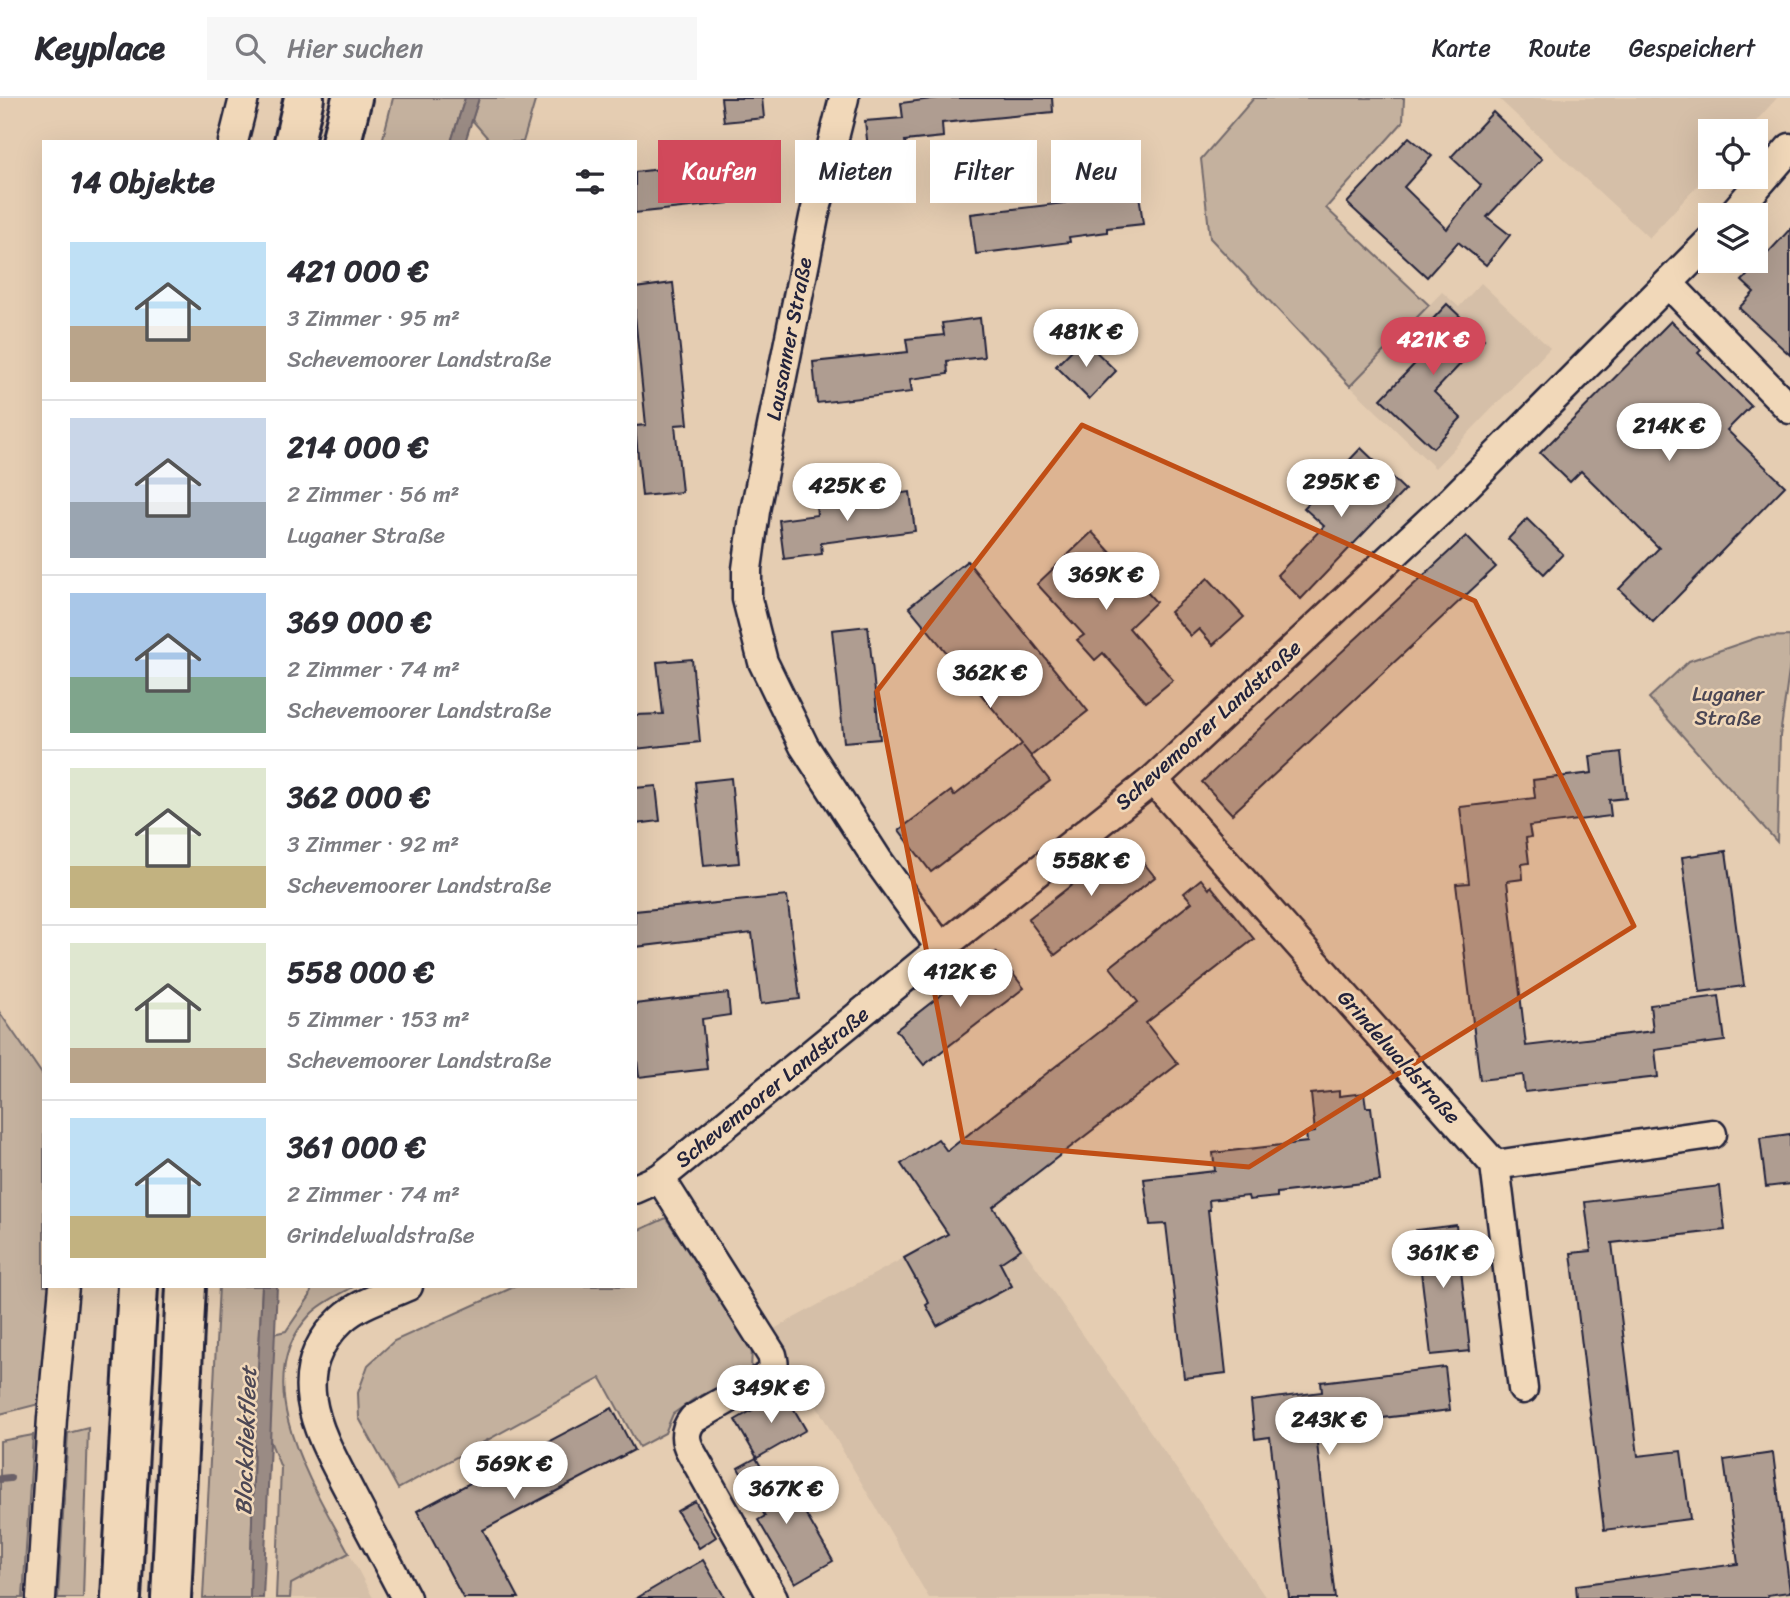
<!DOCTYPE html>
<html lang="de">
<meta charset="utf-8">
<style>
:root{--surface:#fff;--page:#f7f7f7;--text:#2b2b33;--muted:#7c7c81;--line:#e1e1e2;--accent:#d1495b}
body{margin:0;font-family:Sriracha,sans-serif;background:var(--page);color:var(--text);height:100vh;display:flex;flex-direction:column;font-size:26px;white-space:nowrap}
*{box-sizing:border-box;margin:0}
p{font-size:23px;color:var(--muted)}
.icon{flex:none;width:38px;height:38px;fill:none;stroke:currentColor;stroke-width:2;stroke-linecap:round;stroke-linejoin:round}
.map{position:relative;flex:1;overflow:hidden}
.details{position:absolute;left:42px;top:42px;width:595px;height:1148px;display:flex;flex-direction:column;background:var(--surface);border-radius:0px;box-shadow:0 7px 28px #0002}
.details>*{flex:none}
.guide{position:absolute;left:658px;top:42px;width:665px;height:63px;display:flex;gap:14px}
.buttons{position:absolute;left:1698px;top:21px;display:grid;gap:14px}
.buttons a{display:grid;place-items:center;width:70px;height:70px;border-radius:0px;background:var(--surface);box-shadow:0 7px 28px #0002;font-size:35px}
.price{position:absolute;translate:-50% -60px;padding:0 16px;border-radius:24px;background:#fff;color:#222;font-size:23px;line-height:46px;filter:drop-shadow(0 2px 4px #0008)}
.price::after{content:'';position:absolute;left:50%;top:42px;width:21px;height:16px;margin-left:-10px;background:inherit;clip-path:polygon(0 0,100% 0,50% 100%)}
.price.selected{background:var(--accent);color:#fff}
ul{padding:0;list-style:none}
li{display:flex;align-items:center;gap:21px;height:175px;padding:0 28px}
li+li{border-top:2px solid var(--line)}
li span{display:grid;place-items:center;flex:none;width:196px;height:140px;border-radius:0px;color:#555}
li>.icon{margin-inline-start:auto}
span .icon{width:84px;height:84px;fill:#fffc;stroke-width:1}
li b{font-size:30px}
h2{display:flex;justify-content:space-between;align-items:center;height:84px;padding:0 28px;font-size:30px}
.chip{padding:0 24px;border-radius:0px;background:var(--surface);box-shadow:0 7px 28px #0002;font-size:24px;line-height:63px}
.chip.selected{background:var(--accent);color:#fff}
header{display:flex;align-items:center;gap:42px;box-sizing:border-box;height:98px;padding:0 35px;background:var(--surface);border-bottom:2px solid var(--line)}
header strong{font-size:33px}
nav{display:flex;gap:38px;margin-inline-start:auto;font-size:24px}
.search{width:490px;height:63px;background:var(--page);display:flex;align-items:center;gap:18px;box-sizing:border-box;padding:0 24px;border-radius:0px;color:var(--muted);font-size:26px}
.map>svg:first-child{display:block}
.built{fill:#d5bfa8}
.green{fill:#c4b19e;stroke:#736a6c;stroke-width:2}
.water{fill:#9a8b84;stroke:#6a6167;stroke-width:2}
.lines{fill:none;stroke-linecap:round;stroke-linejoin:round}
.stream{stroke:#6a6167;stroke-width:8}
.building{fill:#af9d91;stroke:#22223b;stroke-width:2}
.minor-casing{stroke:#22223b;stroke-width:33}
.highway-casing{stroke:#22223b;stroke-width:44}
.minor{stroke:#f1d8b9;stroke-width:28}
.highway{stroke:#f1d8b9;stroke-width:38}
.marked{fill:#c04e15;fill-opacity:0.2;stroke:#c04e15;stroke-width:5;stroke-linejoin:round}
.labels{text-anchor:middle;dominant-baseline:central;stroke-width:5;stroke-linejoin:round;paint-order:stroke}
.street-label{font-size:21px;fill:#22223b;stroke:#f1d8b9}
.park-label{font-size:21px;fill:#4a4654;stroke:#f1d8b9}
.water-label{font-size:23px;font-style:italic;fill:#4c4755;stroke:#f1d8b9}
</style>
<header>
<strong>Keyplace</strong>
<div class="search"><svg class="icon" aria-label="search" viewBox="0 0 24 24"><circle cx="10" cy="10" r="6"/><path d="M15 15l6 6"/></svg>Hier suchen</div>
<nav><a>Karte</a><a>Route</a><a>Gespeichert</a></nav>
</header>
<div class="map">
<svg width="1790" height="1500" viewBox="0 0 1790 1500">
<rect width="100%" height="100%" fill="#e5cdb2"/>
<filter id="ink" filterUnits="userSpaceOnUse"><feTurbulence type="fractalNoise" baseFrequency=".0143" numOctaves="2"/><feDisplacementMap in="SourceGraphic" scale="14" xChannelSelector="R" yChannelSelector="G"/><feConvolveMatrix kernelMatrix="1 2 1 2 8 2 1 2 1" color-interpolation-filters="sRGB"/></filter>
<g filter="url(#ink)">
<g class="built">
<polygon points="1498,0 1777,0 1747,33 1710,33 1710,74 1649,140"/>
<polygon points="1481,185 1550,250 1435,370 1350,288 1442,194 1459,209"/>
<polygon points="995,1110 1266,1500 929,1500 772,1232"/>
<polygon points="349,1455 373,1500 290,1500 291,1486"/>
</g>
<g class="green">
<polygon points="393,0 465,0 451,44 382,44"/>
<polygon points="479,0 536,0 523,44 491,44 472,22"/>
<polygon points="1254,0 1404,0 1403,24 1326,110 1429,207 1350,288 1210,140 1201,61"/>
<polygon points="1790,538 1790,566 1780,638 1777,744 1649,600 1689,563 1759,539"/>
<polygon points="0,915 44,979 44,1188 53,1188 43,1305 0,1316"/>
<polygon points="666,1120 752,1251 751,1273 694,1301 673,1316 665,1335 639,1349 601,1280 398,1391 359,1320 358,1295 368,1267 394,1243 516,1188 635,1188 635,1134"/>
<polygon points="219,1188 262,1188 256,1316 250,1321 248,1338 254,1347 250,1500 203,1500"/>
<path d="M312,1188H355C341,1196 321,1205 310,1217C245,1285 314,1389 349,1455L291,1486L290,1500H276L281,1370L269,1340L273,1236L286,1233L310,1198Z"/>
<polygon points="88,1330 83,1500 58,1500 68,1335"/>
<polygon points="33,1337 23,1500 0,1500 0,1343"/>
</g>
<g class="water">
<polygon points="465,0 479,0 465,44 451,44"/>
<polygon points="262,1188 277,1188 263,1500 250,1500 254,1347 248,1338 250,1321 256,1315"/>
</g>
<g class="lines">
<polyline class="stream" points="0,1381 10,1380"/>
</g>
<g class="building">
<polygon points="721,0 762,0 764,20 724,24"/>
<polygon points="939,0 1052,0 1053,14 942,25 943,39 905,43 907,56 869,60 865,23 903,20 901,5"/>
<polygon points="1493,14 1542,61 1487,119 1510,137 1486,167 1458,144 1427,179 1347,105 1409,39 1432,58 1404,89 1447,131 1481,87 1451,59"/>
<polygon points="723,64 728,105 635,115 635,74"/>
<polygon points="1138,88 1143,126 1107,130 1107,134 1069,139 1070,144 976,156 971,116 1065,105 1064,101 1102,96 1102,92"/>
<polygon points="1790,131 1790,257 1739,210 1754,194 1742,183"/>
<polygon points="673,185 688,326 675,327 682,394 642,398 635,328 646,327 635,218 635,190"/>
<polygon points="1447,206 1484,241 1434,294 1461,320 1433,350 1381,301 1430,250 1417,238"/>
<polygon points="980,220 984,259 947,263 948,276 910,281 912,294 817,305 813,264 908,254 906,241 944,237 942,225"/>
<polygon points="1671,223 1701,252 1698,255 1751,308 1727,332 1785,388 1653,524 1619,491 1659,450 1581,373 1570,384 1540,355"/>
<polygon points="1083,241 1116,273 1089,301 1056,268"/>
<polygon points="1361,350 1405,392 1301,501 1277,477 1324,428 1304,410"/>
<polygon points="910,394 915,433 821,445 822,456 784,461 779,422 817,417 816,406"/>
<polygon points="1527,421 1563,456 1544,476 1508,441"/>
<polygon points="1092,434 1156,504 1129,530 1173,582 1146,604 1103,555 1095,562 1077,542 1084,537 1037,486"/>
<polygon points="1466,438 1496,469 1232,716 1202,684"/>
<polygon points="967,463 1088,613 1031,658 1023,648 1050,683 931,774 899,732 951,693 954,698 1022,646 909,509"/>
<polygon points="1208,480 1244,519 1213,547 1199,531 1191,538 1170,514"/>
<polygon points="868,528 880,641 844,644 832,532"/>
<polygon points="692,561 700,644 635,651 635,617 663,616 657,564"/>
<polygon points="1621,654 1626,700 1609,702 1611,718 1529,728 1531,739 1526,740 1529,765 1522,766 1523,781 1507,783 1526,948 1653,933 1650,907 1719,898 1725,943 1655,952 1658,979 1525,994 1523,977 1480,982 1456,786 1469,785 1460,709 1535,700 1533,682 1592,675 1590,658"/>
<polygon points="731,680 739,765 704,768 695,684"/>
<polygon points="656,688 660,723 635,726 635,690"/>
<polygon points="1127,744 1155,779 1055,857 1028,821"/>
<polygon points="1726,753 1744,888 1700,894 1682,759"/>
<polygon points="1201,781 1209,791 1211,788 1254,841 1146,925 1178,966 993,1109 1021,1151 1000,1165 1012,1188 937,1228 926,1207 929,1205 904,1160 948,1136 901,1066 938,1041 947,1053 1138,904 1110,869 1192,804 1184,795"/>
<polygon points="787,798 800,901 761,906 752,835 635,849 635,813"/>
<polygon points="996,854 1024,890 924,967 896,932"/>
<polygon points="728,895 730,917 702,921 707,971 639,979 635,946 635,906"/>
<polygon points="1339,993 1339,998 1364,995 1366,1009 1371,1009 1380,1083 1277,1095 1277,1099 1249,1102 1248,1098 1209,1102 1210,1112 1208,1112 1226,1275 1184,1280 1166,1126 1150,1127 1144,1081 1215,1073 1213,1055 1307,1044 1306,1035 1315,1034 1311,996"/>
<polygon points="1790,1036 1790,1086 1766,1089 1760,1040"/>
<polygon points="1720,1088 1725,1132 1612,1145 1638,1358 1681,1353 1690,1421 1604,1432 1571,1155 1591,1153 1585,1104"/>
<polygon points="1456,1127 1470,1253 1431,1257 1416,1132"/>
<polygon points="1445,1269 1450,1312 1315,1328 1335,1500 1289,1500 1270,1339 1255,1341 1251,1303 1322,1294 1321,1284"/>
<polygon points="784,1294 806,1332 757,1360 735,1322"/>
<polygon points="612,1310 634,1352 483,1432 519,1500 463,1500 417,1413"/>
<polygon points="1773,1355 1790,1494 1767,1497 1768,1500 1577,1500 1576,1487 1738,1466 1724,1362"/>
<polygon points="756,1360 783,1407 796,1399 833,1463 795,1485 758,1422 765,1418 738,1370"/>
<polygon points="695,1403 716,1439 699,1450 677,1413"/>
<polygon points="703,1462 725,1500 637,1500 671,1480"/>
</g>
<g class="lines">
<defs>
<g id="minor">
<polyline points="844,0 814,119 755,413 747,471 747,501 763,564 804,648 879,764 941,850"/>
<polyline points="233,44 244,0"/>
<polyline points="1732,117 1790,50"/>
<polyline points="1669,186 1790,311"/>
<polyline points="1153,682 1495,1067 1523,1291"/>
<polyline points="1495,1067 1712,1036"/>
<path d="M660,1080L772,1257C774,1265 775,1269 770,1277L693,1321C684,1332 684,1342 691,1354L773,1500"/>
<polyline points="635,1091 660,1080 941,850 1153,682 1453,401 1710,143"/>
<polyline points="41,1500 52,1320 64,1188"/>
<path d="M406,1500C388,1465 369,1431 351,1396C321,1338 282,1277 342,1221C359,1205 386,1198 408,1188"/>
</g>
<g id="highway">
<polyline points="294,44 304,0"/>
<polyline points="341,44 352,0"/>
<polyline points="121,1500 138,1188"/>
<polyline points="171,1500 186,1188"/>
</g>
</defs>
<use href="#minor" class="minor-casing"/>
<use href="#highway" class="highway-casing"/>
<use href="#minor" class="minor"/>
<use href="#highway" class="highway"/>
</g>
</g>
<path class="marked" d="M1082,327L1475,503L1634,828L1249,1069L963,1044L877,593Z"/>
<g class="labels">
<g class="street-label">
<text transform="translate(789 241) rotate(-79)">Lausanner Straße</text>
<text transform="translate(1208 627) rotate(-42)">Schevemoorer Landstraße</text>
<text transform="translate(1399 959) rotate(48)">Grindelwaldstraße</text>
<text transform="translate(772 989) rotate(-39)">Schevemoorer Landstraße</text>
</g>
<g class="park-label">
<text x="1728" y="596">Luganer<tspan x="1728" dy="24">Straße</tspan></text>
</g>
<g class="water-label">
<text transform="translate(246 1343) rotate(-88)">Blockdiekfleet</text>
</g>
</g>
</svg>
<div class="buttons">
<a><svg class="icon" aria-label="locate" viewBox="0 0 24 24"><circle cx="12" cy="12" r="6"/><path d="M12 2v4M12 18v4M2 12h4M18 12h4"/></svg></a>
<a><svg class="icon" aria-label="layers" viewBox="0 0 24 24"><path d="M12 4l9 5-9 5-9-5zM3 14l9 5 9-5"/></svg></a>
</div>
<b class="price" style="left:1086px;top:271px">481K €</b>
<b class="price selected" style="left:1433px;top:279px">421K €</b>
<b class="price" style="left:1669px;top:365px">214K €</b>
<b class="price" style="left:1341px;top:421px">295K €</b>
<b class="price" style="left:847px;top:425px">425K €</b>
<b class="price" style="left:1106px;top:514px">369K €</b>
<b class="price" style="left:990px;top:612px">362K €</b>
<b class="price" style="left:1091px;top:800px">558K €</b>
<b class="price" style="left:960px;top:911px">412K €</b>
<b class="price" style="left:1443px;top:1192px">361K €</b>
<b class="price" style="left:771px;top:1327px">349K €</b>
<b class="price" style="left:1329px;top:1359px">243K €</b>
<b class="price" style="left:514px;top:1403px">569K €</b>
<b class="price" style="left:786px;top:1428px">367K €</b>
<div class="guide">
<a class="chip selected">Kaufen</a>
<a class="chip">Mieten</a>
<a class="chip">Filter</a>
<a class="chip">Neu</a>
</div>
<section class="details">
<h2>14 Objekte<svg class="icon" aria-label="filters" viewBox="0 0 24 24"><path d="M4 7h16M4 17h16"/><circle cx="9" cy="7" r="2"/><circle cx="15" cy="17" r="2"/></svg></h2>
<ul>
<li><span style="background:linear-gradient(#bfe0f5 60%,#b9a48a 0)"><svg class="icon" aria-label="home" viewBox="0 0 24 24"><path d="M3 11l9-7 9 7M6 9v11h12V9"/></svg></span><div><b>421 000 €</b><p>3 Zimmer · 95 m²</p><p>Schevemoorer Landstraße</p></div></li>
<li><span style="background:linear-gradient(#c9d6e8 60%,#9aa5b1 0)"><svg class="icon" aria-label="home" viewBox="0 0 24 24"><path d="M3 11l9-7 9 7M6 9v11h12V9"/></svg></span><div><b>214 000 €</b><p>2 Zimmer · 56 m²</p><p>Luganer Straße</p></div></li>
<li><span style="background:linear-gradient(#a9c7e8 60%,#7fa58c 0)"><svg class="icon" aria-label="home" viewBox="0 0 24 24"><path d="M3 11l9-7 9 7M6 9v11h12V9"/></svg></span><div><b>369 000 €</b><p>2 Zimmer · 74 m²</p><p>Schevemoorer Landstraße</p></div></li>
<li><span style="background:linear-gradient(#dfe7d0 70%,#c2b280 0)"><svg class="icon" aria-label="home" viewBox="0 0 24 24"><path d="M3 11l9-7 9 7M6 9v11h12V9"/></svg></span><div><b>362 000 €</b><p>3 Zimmer · 92 m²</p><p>Schevemoorer Landstraße</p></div></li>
<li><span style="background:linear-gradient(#dfe7d0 75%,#b9a48a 0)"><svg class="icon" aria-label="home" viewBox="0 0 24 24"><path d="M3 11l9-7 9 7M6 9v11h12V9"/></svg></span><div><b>558 000 €</b><p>5 Zimmer · 153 m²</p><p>Schevemoorer Landstraße</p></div></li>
<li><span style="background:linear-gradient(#bfe0f5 70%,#c2b280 0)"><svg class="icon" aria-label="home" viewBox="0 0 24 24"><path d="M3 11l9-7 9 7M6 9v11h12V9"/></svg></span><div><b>361 000 €</b><p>2 Zimmer · 74 m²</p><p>Grindelwaldstraße</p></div></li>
</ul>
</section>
</div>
